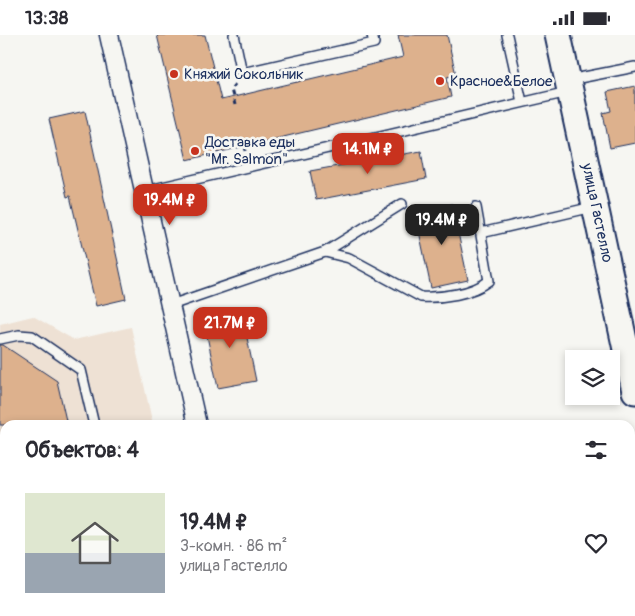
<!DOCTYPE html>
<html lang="ru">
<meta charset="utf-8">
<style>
:root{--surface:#fff;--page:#f7f7f7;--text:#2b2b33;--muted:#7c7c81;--accent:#c8321e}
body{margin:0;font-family:Pangolin,sans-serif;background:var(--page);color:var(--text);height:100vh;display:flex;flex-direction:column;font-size:19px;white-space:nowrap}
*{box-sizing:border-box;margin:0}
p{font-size:16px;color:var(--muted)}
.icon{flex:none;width:28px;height:28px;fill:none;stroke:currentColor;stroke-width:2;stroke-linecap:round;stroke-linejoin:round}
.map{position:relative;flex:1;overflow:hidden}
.details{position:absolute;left:0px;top:385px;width:635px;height:196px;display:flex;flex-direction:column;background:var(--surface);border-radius:15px 15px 0 0;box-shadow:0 2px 8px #0003}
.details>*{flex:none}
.fabs{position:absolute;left:565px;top:315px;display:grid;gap:10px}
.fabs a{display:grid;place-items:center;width:55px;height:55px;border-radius:0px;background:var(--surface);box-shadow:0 2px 8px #0003;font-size:25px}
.price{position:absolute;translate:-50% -42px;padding:0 11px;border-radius:10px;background:var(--accent);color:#fff;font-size:16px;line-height:32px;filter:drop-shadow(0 1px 2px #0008)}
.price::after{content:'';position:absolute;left:50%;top:30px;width:15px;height:11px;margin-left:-8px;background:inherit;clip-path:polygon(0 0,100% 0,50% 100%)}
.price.active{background:#222;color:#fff}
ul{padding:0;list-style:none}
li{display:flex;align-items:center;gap:15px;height:125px;padding:0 25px}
li span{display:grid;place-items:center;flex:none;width:140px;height:100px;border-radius:0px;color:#555}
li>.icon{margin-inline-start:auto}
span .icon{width:60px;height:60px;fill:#fffc;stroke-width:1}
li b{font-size:21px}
h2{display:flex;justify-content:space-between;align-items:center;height:60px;padding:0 25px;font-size:21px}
.status{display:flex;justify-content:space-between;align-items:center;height:35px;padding:0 25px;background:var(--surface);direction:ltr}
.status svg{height:14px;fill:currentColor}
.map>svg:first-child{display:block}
.built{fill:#eee1d4}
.building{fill:#ddb18d;stroke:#1b2f5e}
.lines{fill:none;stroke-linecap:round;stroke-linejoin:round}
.lane-casing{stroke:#1b2f5e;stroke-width:12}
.street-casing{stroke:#1b2f5e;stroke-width:21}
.secondary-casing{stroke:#1b2f5e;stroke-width:29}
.path{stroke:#1b2f5e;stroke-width:3;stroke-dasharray:5 4;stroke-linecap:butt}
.lane{stroke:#f6f6f2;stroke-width:9}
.street{stroke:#f6f6f2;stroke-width:18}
.secondary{stroke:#f6f6f2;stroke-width:25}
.poi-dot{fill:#c8321e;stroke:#f6f6f2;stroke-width:2}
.labels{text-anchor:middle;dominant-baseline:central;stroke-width:5;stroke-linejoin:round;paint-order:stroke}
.poi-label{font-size:15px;fill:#1b2f5e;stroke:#f6f6f2;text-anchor:start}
.street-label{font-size:15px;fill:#1b2f5e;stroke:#f6f6f2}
</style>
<div class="status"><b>13:38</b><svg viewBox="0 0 49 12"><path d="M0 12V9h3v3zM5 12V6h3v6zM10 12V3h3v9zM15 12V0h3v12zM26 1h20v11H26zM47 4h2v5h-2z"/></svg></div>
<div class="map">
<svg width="635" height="581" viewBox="0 0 635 581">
<rect width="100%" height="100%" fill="#f6f6f2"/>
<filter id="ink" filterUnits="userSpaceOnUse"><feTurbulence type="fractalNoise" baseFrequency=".02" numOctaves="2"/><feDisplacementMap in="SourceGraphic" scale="10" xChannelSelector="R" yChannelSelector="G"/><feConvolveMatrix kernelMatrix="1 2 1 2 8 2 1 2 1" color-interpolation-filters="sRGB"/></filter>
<g filter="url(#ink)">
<polygon class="built" points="33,281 74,305 131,292 153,390 5,390 5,576 20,576 0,581 0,289"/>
<g class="building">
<polygon points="157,0 205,0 221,65 403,22 398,0 447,0 456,40 447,42 451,62 187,125"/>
<polygon points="635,51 635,108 610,113 603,78 611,76 607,57"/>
<polygon points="85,76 126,264 96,271 70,161 67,162 49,84"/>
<polygon points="421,116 426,144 316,165 310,136"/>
<polygon points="452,169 468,245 431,253 415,177"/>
<polygon points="241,274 256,346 218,353 203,282"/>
<polygon points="0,310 3,310 57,346 67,390 0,390"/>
</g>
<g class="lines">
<defs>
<g id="lane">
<polyline points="234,0 242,38 374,8 372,0"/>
<polyline points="507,0 522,67"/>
<polyline points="569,45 635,32"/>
<polyline points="145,156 568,57"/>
<polyline points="481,198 593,172"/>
<polyline points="325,217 402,169"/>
<path d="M171,270L325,217L349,223L421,262C442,263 472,259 489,246L476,172"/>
<polyline points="0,304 19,300 32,301 81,335 94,390"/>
<polyline points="0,500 5,516"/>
<polyline points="319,576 321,581"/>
<polyline points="590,576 594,581"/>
<polyline points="381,581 382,576"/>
<polyline points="624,581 635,579"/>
</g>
<g id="street">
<polyline points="109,0 197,390"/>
<polyline points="237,576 239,581"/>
</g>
<g id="secondary">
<polyline points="558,0 635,356"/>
<polyline points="630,483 635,482"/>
<polyline points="190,581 212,576"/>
</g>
</defs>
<use href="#lane" class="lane-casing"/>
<use href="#street" class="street-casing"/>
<use href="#secondary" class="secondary-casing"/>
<g class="path">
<polyline points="235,49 231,54 235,70"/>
<polyline points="245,111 247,120"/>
</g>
<use href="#lane" class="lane"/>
<use href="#street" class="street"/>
<use href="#secondary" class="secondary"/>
</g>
</g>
<g class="poi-dot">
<circle cx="174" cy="39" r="5"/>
<circle cx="440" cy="46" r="5"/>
<circle cx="195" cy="116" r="5"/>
</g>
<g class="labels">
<g class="poi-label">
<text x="184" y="39">Княжий Сокольник</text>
<text x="450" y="46">Красное&amp;Белое</text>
<text x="205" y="107">Доставка еды<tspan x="205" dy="17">"Mr. Salmon"</tspan></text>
</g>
<g class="street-label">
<text transform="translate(597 178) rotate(78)">улица Гастелло</text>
</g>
</g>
</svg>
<div class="fabs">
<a><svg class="icon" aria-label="layers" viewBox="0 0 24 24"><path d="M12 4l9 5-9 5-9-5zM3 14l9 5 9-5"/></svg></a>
</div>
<b class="price" style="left:368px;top:140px">14.1M ₽</b>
<b class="price" style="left:170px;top:191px">19.4M ₽</b>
<b class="price active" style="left:442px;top:211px">19.4M ₽</b>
<b class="price" style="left:230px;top:314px">21.7M ₽</b>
<section class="details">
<h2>Объектов: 4<svg class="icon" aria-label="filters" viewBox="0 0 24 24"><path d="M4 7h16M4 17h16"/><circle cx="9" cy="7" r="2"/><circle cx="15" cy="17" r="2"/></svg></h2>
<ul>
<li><span style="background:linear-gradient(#dfe7d0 60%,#9aa5b1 0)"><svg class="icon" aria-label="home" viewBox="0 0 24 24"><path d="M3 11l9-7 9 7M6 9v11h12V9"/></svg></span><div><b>19.4M ₽</b><p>3-комн. · 86 m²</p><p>улица Гастелло</p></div><svg class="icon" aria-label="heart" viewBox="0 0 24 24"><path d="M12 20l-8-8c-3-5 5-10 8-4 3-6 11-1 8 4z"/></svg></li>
</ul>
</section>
</div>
